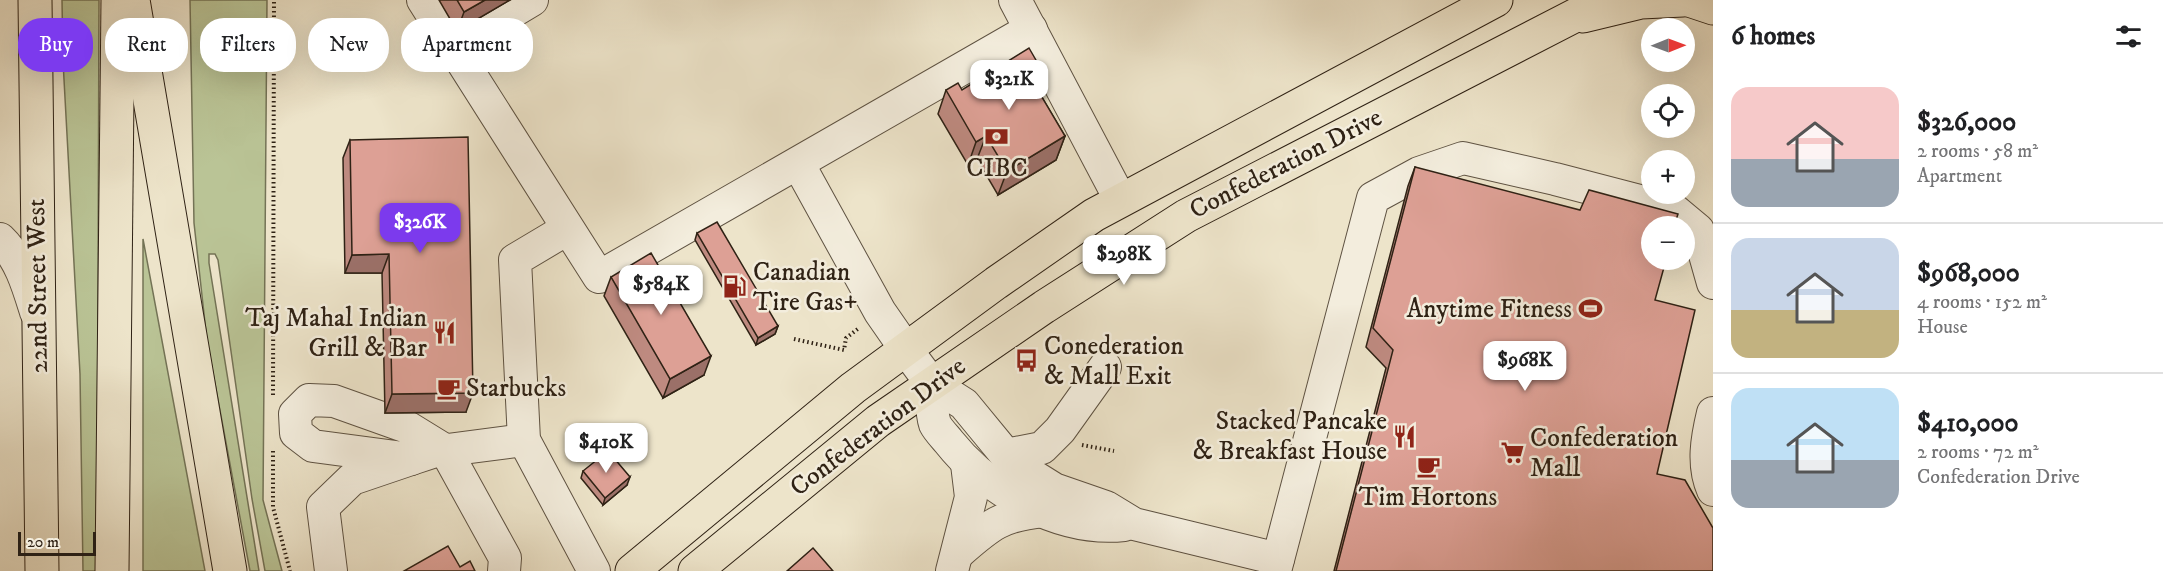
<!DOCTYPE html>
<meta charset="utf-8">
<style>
:root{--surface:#fff;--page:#f2f2f2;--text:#202124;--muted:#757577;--line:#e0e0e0;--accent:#7c3aed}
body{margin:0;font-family:"IM FELL DW Pica",serif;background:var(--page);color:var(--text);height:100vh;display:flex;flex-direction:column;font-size:22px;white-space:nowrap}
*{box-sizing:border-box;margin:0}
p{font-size:20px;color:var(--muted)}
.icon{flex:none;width:33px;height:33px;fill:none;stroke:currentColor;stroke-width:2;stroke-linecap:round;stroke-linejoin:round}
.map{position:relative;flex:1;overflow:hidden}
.panel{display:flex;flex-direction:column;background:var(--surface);width:450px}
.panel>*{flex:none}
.hud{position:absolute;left:18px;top:18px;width:570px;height:54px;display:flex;gap:12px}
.needle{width:39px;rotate:89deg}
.fabs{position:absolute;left:1641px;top:18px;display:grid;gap:12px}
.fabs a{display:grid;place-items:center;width:54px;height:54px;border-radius:50%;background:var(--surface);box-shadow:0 6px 24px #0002;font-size:30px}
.scale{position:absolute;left:18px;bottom:15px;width:78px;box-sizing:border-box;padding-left:6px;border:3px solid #2f2215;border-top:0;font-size:16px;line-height:21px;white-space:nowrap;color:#2f2215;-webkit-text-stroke:4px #f3eddd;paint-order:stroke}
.price{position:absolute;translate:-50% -51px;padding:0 14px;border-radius:12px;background:#fff;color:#222;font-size:20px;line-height:39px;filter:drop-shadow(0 2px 3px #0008)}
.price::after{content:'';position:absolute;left:50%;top:36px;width:18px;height:14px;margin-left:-9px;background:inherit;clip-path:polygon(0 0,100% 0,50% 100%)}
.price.current{background:var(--accent);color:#fff}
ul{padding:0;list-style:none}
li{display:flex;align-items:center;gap:18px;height:150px;padding:0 18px}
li+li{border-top:2px solid var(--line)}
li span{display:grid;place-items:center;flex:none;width:168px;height:120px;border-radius:18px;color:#555}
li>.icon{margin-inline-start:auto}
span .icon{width:72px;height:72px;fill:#fffc;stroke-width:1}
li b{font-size:26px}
h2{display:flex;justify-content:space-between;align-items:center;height:72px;padding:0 18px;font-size:26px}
.tag{padding:0 21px;border-radius:24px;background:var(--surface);box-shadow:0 6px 24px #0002;font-size:21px;line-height:54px}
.tag.current{background:var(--accent);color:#fff}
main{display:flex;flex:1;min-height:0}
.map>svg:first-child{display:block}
.green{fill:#bac496;stroke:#747356;stroke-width:1.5}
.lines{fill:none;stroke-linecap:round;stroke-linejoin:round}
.minor-casing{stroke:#5e5242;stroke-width:34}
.major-casing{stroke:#2f2215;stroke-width:35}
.highway-casing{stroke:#2f2215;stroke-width:35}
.path{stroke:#2f2215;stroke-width:4;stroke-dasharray:1.5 3;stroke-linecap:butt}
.minor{stroke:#f3eddd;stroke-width:32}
.major{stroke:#ede4ca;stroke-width:33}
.highway{stroke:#ede4ca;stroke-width:33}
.wall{fill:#be8a80;stroke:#2f2215;stroke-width:1.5}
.shaded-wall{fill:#9b7068;stroke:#2f2215;stroke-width:1.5}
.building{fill:#dda095;stroke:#2f2215;stroke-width:1.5}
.labels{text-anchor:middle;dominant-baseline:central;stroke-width:5;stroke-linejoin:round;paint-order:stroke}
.street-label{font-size:26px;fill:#2f2215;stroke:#f3eddd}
.poi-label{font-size:26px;fill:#2f2215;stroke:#f3eddd;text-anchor:start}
</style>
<main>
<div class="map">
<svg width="1713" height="571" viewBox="0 0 1713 571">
<rect width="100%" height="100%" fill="#ede4ca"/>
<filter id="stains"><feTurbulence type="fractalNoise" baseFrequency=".00333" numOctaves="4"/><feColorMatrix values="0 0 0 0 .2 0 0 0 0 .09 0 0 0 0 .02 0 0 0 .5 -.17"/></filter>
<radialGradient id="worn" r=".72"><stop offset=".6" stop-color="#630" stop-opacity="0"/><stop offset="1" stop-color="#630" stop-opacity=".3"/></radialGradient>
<g class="green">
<polygon points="62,0 99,0 97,571 83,571 80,374 63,61"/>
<polygon points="190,0 267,0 263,500 282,571 265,571 252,499 218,260 215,254 209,254 209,263 259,571 250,571 207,341 194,223"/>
<polygon points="143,239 205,571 143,571"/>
</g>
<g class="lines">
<defs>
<g id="minor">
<polyline points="423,0 599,277 1031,29"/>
<polyline points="1015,0 1120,199"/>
<polyline points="452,48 532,0"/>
<polyline points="799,165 880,312 905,348 931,383 964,404 1006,455 1022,469 1054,489 1106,507 1134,524 1278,559"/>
<polyline points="567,229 515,260 524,440 594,571"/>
<path d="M0,239C20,258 28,286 36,312"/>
<path d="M931,383C932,395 931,413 935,424C938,430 945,437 949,442C988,491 1060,532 1124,525"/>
<path d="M1713,413C1707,438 1702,465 1713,490"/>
<polyline points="1006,455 1042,448 1060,430 1105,367"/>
<polyline points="411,459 313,446 296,433 295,414 309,400 334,401 407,427 446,451 505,558 504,571"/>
<path d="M957,554C989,526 1000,515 1044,511"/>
<polyline points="331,571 323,507 352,479 411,459 432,452 524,440"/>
<polyline points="952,571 971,497 967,464"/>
<polyline points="1275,571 1373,198 1419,173 1463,158 1555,179 1674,210 1698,230 1713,283"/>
</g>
<g id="major">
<polyline points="1689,0 1713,8"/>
<polyline points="1583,16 1641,2 1683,0"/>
<polyline points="632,571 853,388 996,283 1094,215 1496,0"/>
<polyline points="695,571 878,421 1044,307 1186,216 1605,0"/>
</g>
<g id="highway">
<polyline points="35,0 42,571"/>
<polyline points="133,0 230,571"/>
<polyline points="112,571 118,0"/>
</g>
</defs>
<use href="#minor" class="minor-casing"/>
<use href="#major" class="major-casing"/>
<use href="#highway" class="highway-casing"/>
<g class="path">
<polyline points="794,339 844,350 846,338 859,328"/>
<polyline points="273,395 274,0"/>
<polyline points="1082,445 1114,451"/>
<polyline points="273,451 273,507 290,571"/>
</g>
<use href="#minor" class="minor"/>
<use href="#major" class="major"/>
<use href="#highway" class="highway"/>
</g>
<g class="wall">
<polygon points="439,0 510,0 457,31"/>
<polygon points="946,90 1038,91 1065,136 1056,160 998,195 977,159 968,165 938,114"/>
<polygon points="350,140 466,412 385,413 382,273 345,273 343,158"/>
<polygon points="1415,167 1655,300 1657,474 1713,571 1334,571 1386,368 1366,347 1408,186"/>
<polygon points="697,233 778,326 775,334 756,345 695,240"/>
<polygon points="611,277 704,375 663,398 604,296"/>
<polygon points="583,471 627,485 603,505 581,478"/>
</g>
<g class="shaded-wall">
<polygon points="485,0 510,0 457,31 464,12"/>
<polygon points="1044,74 1036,97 1033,82"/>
<polygon points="986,136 977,159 968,165 976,142"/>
<polygon points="1065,136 1056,160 998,195 1007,171"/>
<polygon points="389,254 382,273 345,273 352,255"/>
<polygon points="778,326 775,334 756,345 758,338"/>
<polygon points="711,356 704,375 663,398 670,379"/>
<polygon points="473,393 466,412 385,413 392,394"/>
<polygon points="630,477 627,485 603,505 605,498"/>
</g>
<g class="building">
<polygon points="457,0 485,0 464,12"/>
<polygon points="1029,48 1044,74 1033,82 1065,136 1007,171 986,136 976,142 946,90 958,83 962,90"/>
<polygon points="468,137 473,393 392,394 389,254 352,255 350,140"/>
<polygon points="1415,167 1580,210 1589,190 1678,214 1674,226 1652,226 1652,260 1666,260 1655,300 1695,310 1657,474 1685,480 1713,528 1713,571 1336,571 1393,350 1373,328"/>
<polygon points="717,222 778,326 758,338 697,233"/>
<polygon points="651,253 711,356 670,379 611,277"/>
<polygon points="608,451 630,477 605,498 583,471"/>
<polygon points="448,546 460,567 470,561 475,571 404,571"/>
<polygon points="813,548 833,571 787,571"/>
</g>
<defs>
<symbol id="bank-bare" viewBox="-9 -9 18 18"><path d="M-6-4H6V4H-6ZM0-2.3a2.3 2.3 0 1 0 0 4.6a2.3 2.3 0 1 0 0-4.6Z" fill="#8f2418" stroke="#f3eddd" stroke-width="2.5" paint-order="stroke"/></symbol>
<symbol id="fuel-bare" viewBox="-9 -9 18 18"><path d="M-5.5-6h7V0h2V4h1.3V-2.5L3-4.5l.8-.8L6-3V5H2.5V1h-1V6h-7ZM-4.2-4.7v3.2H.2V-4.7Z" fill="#8f2418" stroke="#f3eddd" stroke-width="2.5" paint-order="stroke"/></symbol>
<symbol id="stadium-bare" viewBox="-9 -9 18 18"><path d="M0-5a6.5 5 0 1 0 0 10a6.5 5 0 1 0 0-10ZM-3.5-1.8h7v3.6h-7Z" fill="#8f2418" stroke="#f3eddd" stroke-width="2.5" paint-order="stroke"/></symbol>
<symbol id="restaurant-bare" viewBox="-9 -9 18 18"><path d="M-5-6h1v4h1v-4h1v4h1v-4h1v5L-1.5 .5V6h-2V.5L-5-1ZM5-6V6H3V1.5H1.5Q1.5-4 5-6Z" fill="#8f2418" stroke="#f3eddd" stroke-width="2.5" paint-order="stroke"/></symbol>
<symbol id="bus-bare" viewBox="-9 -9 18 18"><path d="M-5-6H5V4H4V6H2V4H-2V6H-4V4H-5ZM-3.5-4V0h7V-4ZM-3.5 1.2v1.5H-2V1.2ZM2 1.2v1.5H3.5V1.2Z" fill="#8f2418" stroke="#f3eddd" stroke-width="2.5" paint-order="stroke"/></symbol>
<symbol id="cafe-bare" viewBox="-9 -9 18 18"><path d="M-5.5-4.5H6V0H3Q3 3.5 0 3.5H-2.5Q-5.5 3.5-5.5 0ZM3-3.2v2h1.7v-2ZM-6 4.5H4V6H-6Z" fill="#8f2418" stroke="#f3eddd" stroke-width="2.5" paint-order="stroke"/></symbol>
<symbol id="supermarket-bare" viewBox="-9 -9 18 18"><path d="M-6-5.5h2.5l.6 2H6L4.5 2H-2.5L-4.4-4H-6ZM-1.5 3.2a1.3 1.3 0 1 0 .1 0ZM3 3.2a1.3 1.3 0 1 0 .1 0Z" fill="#8f2418" stroke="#f3eddd" stroke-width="2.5" paint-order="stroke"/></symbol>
</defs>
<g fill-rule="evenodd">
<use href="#bank-bare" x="980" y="120" width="33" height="33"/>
<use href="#fuel-bare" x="718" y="270" width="33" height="33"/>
<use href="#stadium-bare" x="1574" y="292" width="33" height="33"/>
<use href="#restaurant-bare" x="428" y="316" width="33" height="33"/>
<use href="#bus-bare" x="1010" y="344" width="33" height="33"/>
<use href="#cafe-bare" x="432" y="372" width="33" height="33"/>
<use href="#restaurant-bare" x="1388" y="420" width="33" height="33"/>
<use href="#supermarket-bare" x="1496" y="436" width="33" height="33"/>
<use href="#cafe-bare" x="1412" y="450" width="33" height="33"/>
</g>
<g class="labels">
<g class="street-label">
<text transform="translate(1286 164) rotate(-27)">Confederation Drive</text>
<text transform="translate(38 286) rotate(-91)">22nd Street West</text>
<text transform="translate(878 427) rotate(-37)">Confederation Drive</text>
</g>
<g class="poi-label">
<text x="997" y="168" text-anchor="middle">CIBC</text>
<text x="753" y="272">Canadian<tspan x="753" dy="30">Tire Gas+</tspan></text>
<text x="1572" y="309" text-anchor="end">Anytime Fitness</text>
<text x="427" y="318" text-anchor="end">Taj Mahal Indian<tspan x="427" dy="30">Grill &amp; Bar</tspan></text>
<text x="1044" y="346">Conederation<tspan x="1044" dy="30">&amp; Mall Exit</tspan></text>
<text x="466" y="388">Starbucks</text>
<text x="1387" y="421" text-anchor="end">Stacked Pancake<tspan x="1387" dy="30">&amp; Breakfast House</tspan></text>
<text x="1530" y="438">Confederation<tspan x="1530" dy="30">Mall</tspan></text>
<text x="1428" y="497" text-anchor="middle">Tim Hortons</text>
</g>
</g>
<rect width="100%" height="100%" filter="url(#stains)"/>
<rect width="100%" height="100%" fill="url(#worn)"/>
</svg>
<div class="fabs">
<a><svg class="needle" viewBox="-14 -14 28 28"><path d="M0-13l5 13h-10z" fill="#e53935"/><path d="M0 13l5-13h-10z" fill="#757577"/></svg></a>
<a><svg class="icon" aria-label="locate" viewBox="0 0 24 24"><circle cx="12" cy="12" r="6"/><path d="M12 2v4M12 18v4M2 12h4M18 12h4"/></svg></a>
<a>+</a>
<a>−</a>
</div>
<div class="scale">20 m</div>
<b class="price" style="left:1009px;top:111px">$321K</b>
<b class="price current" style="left:420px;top:254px">$326K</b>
<b class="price" style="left:1124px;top:286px">$298K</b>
<b class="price" style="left:661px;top:316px">$584K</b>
<b class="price" style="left:1525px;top:392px">$968K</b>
<b class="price" style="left:606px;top:474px">$410K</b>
<div class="hud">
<a class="tag current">Buy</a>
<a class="tag">Rent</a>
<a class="tag">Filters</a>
<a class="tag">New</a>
<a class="tag">Apartment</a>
</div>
</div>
<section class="panel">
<h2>6 homes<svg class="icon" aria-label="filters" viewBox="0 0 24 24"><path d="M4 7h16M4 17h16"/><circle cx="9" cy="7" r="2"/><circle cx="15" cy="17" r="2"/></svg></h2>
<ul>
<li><span style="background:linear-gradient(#f6c9c9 60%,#9aa5b1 0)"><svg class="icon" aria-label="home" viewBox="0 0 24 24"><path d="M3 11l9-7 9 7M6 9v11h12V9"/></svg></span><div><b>$326,000</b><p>2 rooms · 58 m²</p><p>Apartment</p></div></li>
<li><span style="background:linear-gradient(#c9d6e8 60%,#c2b280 0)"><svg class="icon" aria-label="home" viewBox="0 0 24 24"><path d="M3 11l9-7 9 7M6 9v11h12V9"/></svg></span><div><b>$968,000</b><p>4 rooms · 152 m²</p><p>House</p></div></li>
<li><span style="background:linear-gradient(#bfe0f5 60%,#9aa5b1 0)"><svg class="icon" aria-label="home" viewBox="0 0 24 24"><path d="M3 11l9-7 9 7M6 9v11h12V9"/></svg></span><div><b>$410,000</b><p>2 rooms · 72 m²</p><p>Confederation Drive</p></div></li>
</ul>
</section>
</main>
